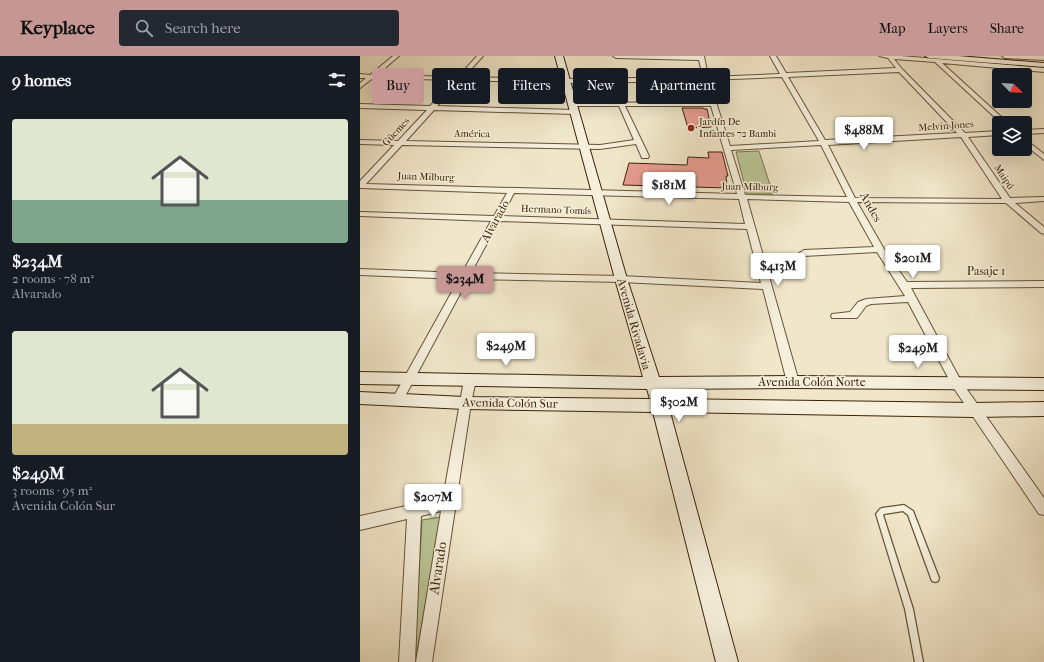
<!DOCTYPE html>
<meta charset="utf-8">
<style>
:root{--surface:#171b24;--page:#242831;--text:#f1f3f6;--muted:#9ea1a6;--accent:#c59692}
body{margin:0;font-family:"IM FELL French Canon",serif;background:var(--page);color:var(--text);height:100vh;display:flex;flex-direction:column;font-size:15px;white-space:nowrap}
*{box-sizing:border-box;margin:0}
p{font-size:13px;color:var(--muted)}
.icon{flex:none;width:22px;height:22px;fill:none;stroke:currentColor;stroke-width:2;stroke-linecap:round;stroke-linejoin:round}
.map{position:relative;flex:1;overflow:hidden}
.sheet{display:flex;flex-direction:column;background:var(--surface);width:360px}
.sheet>*{flex:none}
.guide{position:absolute;left:12px;top:12px;width:380px;height:36px;display:flex;gap:8px}
.needle{width:26px;rotate:114deg}
.fabs{position:absolute;left:632px;top:12px;display:grid;gap:8px}
.fabs a{display:grid;place-items:center;width:40px;height:40px;border-radius:4px;background:var(--surface);box-shadow:0 4px 16px #0002;font-size:20px}
.price{position:absolute;translate:-50% -34px;padding:0 9px;border-radius:4px;background:#fff;color:#222;font-size:13px;line-height:26px;filter:drop-shadow(0 1px 2px #0008)}
.price::after{content:'';position:absolute;left:50%;top:24px;width:12px;height:9px;margin-left:-6px;background:inherit;clip-path:polygon(0 0,100% 0,50% 100%)}
.price.active{background:var(--accent);color:#111}
ul{padding:0;list-style:none}
li{display:grid;align-content:center;gap:8px;height:212px;padding:0 12px}
li span{display:grid;place-items:center;height:124px;border-radius:4px;color:#555}
li>.icon{margin-inline-start:auto}
span .icon{width:72px;height:72px;fill:#fffc;stroke-width:1}
li b{font-size:17px}
h2{display:flex;justify-content:space-between;align-items:center;height:48px;padding:0 12px;font-size:17px}
.chip{padding:0 14px;border-radius:4px;background:var(--surface);box-shadow:0 4px 16px #0002;font-size:14px;line-height:36px}
.chip.active{background:var(--accent);color:#111}
header{display:flex;align-items:center;gap:24px;box-sizing:border-box;height:56px;padding:0 20px;background:var(--accent);color:#111}
header strong{font-size:19px}
nav{display:flex;gap:22px;margin-inline-start:auto;font-size:14px}
.search{width:280px;height:36px;background:var(--page);display:flex;align-items:center;gap:10px;box-sizing:border-box;padding:0 14px;border-radius:4px;color:var(--muted);font-size:15px}
main{display:flex;flex:1;min-height:0}
.map>svg:first-child{display:block}
.green{fill:#bac596;stroke:#7b744d}
.building{fill:#e89d92;stroke:#3c2204}
.lines{fill:none;stroke-linecap:round;stroke-linejoin:round}
.lane-casing{stroke:#695335;stroke-width:2.5}
.street-casing{stroke:#695335;stroke-width:2}
.secondary-casing{stroke:#3c2204;stroke-width:2}
.lane{fill:#f5efdc;fill-rule:evenodd}
.street{fill:#f5efdc;fill-rule:evenodd}
.secondary{fill:#f5efdc;fill-rule:evenodd}
.poi-dot{fill:#8f2418;stroke:#f5efdc;stroke-width:1.5}
.labels{text-anchor:middle;dominant-baseline:central;stroke-width:3;stroke-linejoin:round;paint-order:stroke}
.far-poi-label{font-size:10px;fill:#3c2204;stroke:#f5efdc;text-anchor:start}
.far-street-label{font-size:10px;fill:#3c2204;stroke:#f5efdc}
.street-label{font-size:12px;fill:#3c2204;stroke:#f5efdc}
.near-street-label{font-size:14px;fill:#3c2204;stroke:#f5efdc}
</style>
<header>
<strong>Keyplace</strong>
<div class="search"><svg class="icon" aria-label="search" viewBox="0 0 24 24"><circle cx="10" cy="10" r="6"/><path d="M15 15l6 6"/></svg>Search here</div>
<nav><a>Map</a><a>Layers</a><a>Share</a></nav>
</header>
<main>
<section class="sheet">
<h2>9 homes<svg class="icon" aria-label="filters" viewBox="0 0 24 24"><path d="M4 7h16M4 17h16"/><circle cx="9" cy="7" r="2"/><circle cx="15" cy="17" r="2"/></svg></h2>
<ul>
<li><span style="background:linear-gradient(#dfe7d0 65%,#7fa58c 0)"><svg class="icon" aria-label="home" viewBox="0 0 24 24"><path d="M3 11l9-7 9 7M6 9v11h12V9"/></svg></span><div><b>$234M</b><p>2 rooms · 78 m²</p><p>Alvarado</p></div></li>
<li><span style="background:linear-gradient(#dfe7d0 75%,#c2b280 0)"><svg class="icon" aria-label="home" viewBox="0 0 24 24"><path d="M3 11l9-7 9 7M6 9v11h12V9"/></svg></span><div><b>$249M</b><p>3 rooms · 95 m²</p><p>Avenida Colón Sur</p></div></li>
</ul>
</section>
<div class="map">
<svg width="684" height="606" viewBox="0 0 684 606">
<rect width="100%" height="100%" fill="#f0e6c9"/>
<filter id="stains"><feTurbulence type="fractalNoise" baseFrequency=".005" numOctaves="4"/><feColorMatrix values="0 0 0 0 .2 0 0 0 0 .09 0 0 0 0 .02 0 0 0 .5 -.17"/></filter>
<radialGradient id="worn" r=".72"><stop offset=".6" stop-color="#630" stop-opacity="0"/><stop offset="1" stop-color="#630" stop-opacity=".3"/></radialGradient>
<g class="green">
<polygon points="399,95 413,138 387,138 376,96"/>
<polygon points="81,461 55,606 54,606 62,464"/>
</g>
<g class="building">
<polygon points="322,52 343,52 344,53 347,53 351,71 328,72"/>
<polygon points="348,96 362,96 368,120 366,120 367,132 263,129 269,107 327,109 328,101 349,102"/>
</g>
<g class="lines">
<defs>
<polygon id="lane" points="544,449 553,455 579,522 578,525 575,526 572,525 548,459 543,455 524,458 523,459 553,553 563,606 555,606 545,553 516,458 520,453 522,452"/>
<g id="street">
<path d="M33,0H39L17,19L98,21L117,0H123L104,21L206,23L343,21L339,4L256,2L253,0H344L348,21L420,18L410,0H416L426,17L536,12L528,2L519,0H541L684,12V16L582,7L648,67H641L575,6L534,3L542,13L605,77L639,75V79L608,81L650,142L684,141V145L655,147L684,171V178L681,177L646,147L497,146L524,193L547,226L684,225V231L551,232L601,325L684,442V459L679,458L593,331L548,246L511,248L506,250L497,262H472L471,260L472,258L490,256L498,246L506,243L545,240L517,196L444,200L439,197L444,194L514,191L489,146L387,143L439,326L437,329L433,330L429,329L427,326L403,233L261,226L108,223L42,346L38,348L34,346L32,343L34,340L99,223L0,219V213L102,217L131,165L0,160V156L134,160L147,137L0,132V125L34,89L0,88V84L38,85L67,54L0,52V48L70,50L95,24L13,22L0,32V27L6,22H0V18L10,19ZM539,16L597,77L465,84L428,21ZM422,21L459,85L370,90L349,24ZM101,24L206,27L344,25L350,46L210,47V49L212,50H259L274,84L240,89L46,85L74,54L214,58L217,56L214,54L77,50ZM265,50H351L377,138L6,128L42,89L240,93L276,88L282,102H288L289,100ZM601,81L642,143L495,142L468,89ZM461,89L487,141L385,139L371,94ZM154,137L379,143L385,168L142,160ZM139,165L387,173L401,227L261,220L111,217Z"/>
<polygon points="642,0 684,0 684,4 645,2"/>
<polygon points="684,73 684,77 665,78 665,74"/>
<polygon points="665,83 684,98 684,104 665,89"/>
<polygon points="110,320 114,321 116,324 111,347 72,606 56,606 81,455 61,460 55,606 39,606 47,463 0,474 0,460 83,442 104,324 106,321"/>
</g>
<g id="secondary">
<polygon points="195,0 203,0 267,223 299,321 433,320 684,322 684,334 433,332 303,333 306,343 614,347 684,346 684,360 614,361 310,356 378,606 356,606 293,356 105,353 0,348 0,336 105,341 290,343 287,333 0,328 0,316 283,321 255,223"/>
<polygon points="565,0 598,0 684,7 684,11 569,2"/>
</g>
</defs>
<use href="#lane" class="lane-casing"/>
<use href="#street" class="street-casing"/>
<use href="#secondary" class="secondary-casing"/>
<use href="#lane" class="lane"/>
<use href="#street" class="street"/>
<use href="#secondary" class="secondary"/>
</g>
<circle class="poi-dot" cx="331" cy="72" r="4"/>
<g class="labels">
<g class="far-poi-label">
<text x="339" y="66">Jardín De<tspan x="339" dy="12">Infantes 72 Bambi</tspan></text>
</g>
<g class="far-street-label">
<text transform="translate(586 70) rotate(-4)">Melvin Jones</text>
<text transform="translate(36 76) rotate(-47)">Güemes</text>
<text transform="translate(112 78) rotate(1)">América</text>
<text transform="translate(66 121) rotate(2)">Juan Milburg</text>
<text transform="translate(644 121) rotate(56)">Maipú</text>
<text transform="translate(390 131) rotate(1)">Juan Milburg</text>
<text transform="translate(196 154) rotate(2)">Hermano Tomás</text>
</g>
<g class="street-label">
<text transform="translate(511 151) rotate(61)">Andes</text>
<text transform="translate(135 165) rotate(-61)">Alvarado</text>
<text x="626" y="215">Pasaje 1</text>
<text transform="translate(274 268) rotate(74)">Avenida Rivadavia</text>
<text x="452" y="326">Avenida Colón Norte</text>
<text transform="translate(150 347) rotate(1)">Avenida Colón Sur</text>
</g>
<g class="near-street-label">
<text transform="translate(78 512) rotate(-81)">Alvarado</text>
</g>
</g>
<rect width="100%" height="100%" filter="url(#stains)"/>
<rect width="100%" height="100%" fill="url(#worn)"/>
</svg>
<div class="fabs">
<a><svg class="needle" viewBox="-14 -14 28 28"><path d="M0-13l5 13h-10z" fill="#e53935"/><path d="M0 13l5-13h-10z" fill="#9ea1a6"/></svg></a>
<a><svg class="icon" aria-label="layers" viewBox="0 0 24 24"><path d="M12 4l9 5-9 5-9-5zM3 14l9 5 9-5"/></svg></a>
</div>
<b class="price" style="left:504px;top:95px">$488M</b>
<b class="price" style="left:309px;top:150px">$181M</b>
<b class="price" style="left:553px;top:223px">$201M</b>
<b class="price" style="left:418px;top:231px">$413M</b>
<b class="price active" style="left:105px;top:244px">$234M</b>
<b class="price" style="left:146px;top:311px">$249M</b>
<b class="price" style="left:558px;top:313px">$249M</b>
<b class="price" style="left:319px;top:367px">$302M</b>
<b class="price" style="left:73px;top:462px">$207M</b>
<div class="guide">
<a class="chip active">Buy</a>
<a class="chip">Rent</a>
<a class="chip">Filters</a>
<a class="chip">New</a>
<a class="chip">Apartment</a>
</div>
</div>
</main>
